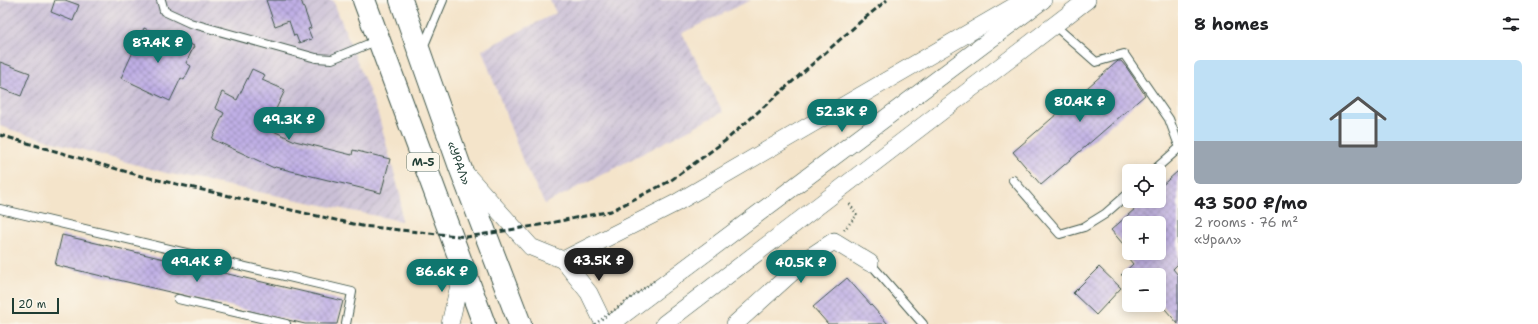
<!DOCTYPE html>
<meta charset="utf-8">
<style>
:root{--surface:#fff;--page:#f2f2f2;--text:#202124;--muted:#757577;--line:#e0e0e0;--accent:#0f766e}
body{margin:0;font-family:"Shantell Sans",sans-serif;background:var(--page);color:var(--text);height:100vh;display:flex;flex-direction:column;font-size:15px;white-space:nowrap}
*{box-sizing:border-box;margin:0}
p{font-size:13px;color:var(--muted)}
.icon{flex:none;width:22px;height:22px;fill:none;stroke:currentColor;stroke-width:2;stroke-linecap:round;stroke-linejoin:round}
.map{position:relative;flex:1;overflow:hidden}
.sheet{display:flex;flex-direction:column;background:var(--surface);width:360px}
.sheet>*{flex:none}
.buttons{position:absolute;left:1122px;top:164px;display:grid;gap:8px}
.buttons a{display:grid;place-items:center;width:44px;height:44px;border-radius:6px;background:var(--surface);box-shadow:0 2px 10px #0003;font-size:20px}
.scale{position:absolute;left:12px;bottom:10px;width:47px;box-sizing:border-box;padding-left:4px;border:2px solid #1f3d34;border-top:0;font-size:11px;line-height:14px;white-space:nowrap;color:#1f3d34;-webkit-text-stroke:3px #fbf7ec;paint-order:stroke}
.price{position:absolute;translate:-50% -34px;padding:0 9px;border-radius:14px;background:var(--accent);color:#fff;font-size:13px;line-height:26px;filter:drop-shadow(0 1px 2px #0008)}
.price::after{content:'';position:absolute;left:50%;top:24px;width:12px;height:9px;margin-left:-6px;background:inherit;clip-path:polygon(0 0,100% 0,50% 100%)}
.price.selected{background:#222;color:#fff}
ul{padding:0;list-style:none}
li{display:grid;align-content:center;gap:8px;height:212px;padding:0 16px}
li+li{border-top:1px solid var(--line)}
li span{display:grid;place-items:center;height:124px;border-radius:6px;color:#555}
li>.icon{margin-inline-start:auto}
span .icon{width:72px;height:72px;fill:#fffc;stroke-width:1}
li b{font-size:17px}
h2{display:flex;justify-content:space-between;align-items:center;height:48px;padding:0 16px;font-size:17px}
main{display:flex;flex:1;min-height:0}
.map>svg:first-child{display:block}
.industrial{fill:url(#industrial-furrows)}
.building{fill:url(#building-cross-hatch)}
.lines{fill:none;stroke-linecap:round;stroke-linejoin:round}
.service-casing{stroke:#3f564a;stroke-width:10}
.minor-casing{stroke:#3f564a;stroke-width:18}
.trunk-casing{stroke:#3f564a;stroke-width:24}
.path{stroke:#3f564a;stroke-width:2.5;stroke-dasharray:1 3;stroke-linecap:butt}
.service{stroke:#fff;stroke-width:8}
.minor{stroke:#fff;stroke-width:17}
.trunk{stroke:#fff;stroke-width:22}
.rail{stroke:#1f3d34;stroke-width:3;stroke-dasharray:6 3;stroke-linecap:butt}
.path-bridge{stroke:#3f564a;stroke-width:2.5;stroke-dasharray:1 3;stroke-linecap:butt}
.labels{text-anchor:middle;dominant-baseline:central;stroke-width:4;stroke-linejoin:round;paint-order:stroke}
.shield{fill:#fbf7ec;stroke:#61756b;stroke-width:1}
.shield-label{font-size:11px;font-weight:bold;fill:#1f3d34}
.street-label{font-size:12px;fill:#1f3d34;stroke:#fbf7ec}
</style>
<main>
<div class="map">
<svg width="1178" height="324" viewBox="0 0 1178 324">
<defs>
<pattern id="industrial-furrows" width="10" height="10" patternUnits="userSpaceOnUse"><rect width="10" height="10" fill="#cabfd6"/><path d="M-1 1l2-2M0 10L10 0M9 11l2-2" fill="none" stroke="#a39cae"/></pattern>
<pattern id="building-cross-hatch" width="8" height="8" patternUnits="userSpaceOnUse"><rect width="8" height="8" fill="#bfafe5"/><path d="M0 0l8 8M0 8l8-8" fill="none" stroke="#9b90ba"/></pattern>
</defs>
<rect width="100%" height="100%" fill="#fbf7ec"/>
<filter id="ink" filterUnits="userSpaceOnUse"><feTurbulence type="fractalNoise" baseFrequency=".025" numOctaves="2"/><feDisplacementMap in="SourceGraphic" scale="8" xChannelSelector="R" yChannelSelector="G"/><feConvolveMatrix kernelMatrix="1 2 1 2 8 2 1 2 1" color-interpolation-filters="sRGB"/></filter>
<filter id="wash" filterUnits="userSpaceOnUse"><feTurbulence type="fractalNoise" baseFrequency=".012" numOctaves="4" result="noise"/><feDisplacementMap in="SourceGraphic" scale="16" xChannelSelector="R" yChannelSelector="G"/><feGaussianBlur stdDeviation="0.9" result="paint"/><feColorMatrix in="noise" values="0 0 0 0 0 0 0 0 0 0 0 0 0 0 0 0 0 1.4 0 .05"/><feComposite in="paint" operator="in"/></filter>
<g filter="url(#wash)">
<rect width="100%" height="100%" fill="#f4e4ca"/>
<g class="industrial">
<polygon points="0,0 333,0 378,114 401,198 401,221 166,173 15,131 0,126"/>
<polygon points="550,0 751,0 682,33 723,112 545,204 524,164 482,50 556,13"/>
</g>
<g id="blocks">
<g class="building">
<polygon points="55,0 65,0 79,5 73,21 51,12"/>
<polygon points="266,0 301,0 311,28 308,29 312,39 299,43 296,35 294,36 289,21 275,26"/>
<polygon points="144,28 171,40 173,36 194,46 186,63 191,66 184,80 181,78 170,101 121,78"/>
<polygon points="1118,61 1121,61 1127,68 1145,95 1041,185 1013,152"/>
<polygon points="0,62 30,73 21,96 0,88"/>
<polygon points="252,69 265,75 262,80 285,90 267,128 295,141 352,155 353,150 390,159 381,193 275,167 274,168 212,139 224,113 215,108 222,92 237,100"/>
<polygon points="1178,171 1178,264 1173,269 1178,275 1178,324 1159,302 1159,275 1121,275 1133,264 1124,253 1159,253 1159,223 1129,223 1129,251 1111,230 1144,201 1159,201 1159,188"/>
<polygon points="62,235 343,301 337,324 305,324 55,265"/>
<polygon points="1099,267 1121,288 1096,315 1073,293"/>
<polygon points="847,278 888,324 828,324 813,307"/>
</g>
</g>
</g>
<g filter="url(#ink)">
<use href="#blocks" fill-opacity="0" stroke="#3f564a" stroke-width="1"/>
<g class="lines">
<defs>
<g id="service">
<polyline points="161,0 164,11 190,23 316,58 332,59 378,40"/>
<polyline points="1054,25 1096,62 1124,54 1169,119 1178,143"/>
<polyline points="422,50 443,0"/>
<polyline points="1153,171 1178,149"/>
<polyline points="1013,180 1060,234 1084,227 1105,214 1129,193"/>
<polyline points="0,209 352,292 346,324"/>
<polyline points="870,263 923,324"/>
<polyline points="178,299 286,324"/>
</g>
<g id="minor">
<polyline points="465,173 531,247 563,260 676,203 1025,0"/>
<polyline points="563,260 589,293 604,324"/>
<polyline points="450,324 463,268"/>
<polyline points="611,324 1043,0"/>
<polyline points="664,324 1087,0"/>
<polyline points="735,324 808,258 834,241 870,263"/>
</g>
<g id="trunk">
<polyline points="364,0 484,324"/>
<path id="s1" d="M401,0L460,167L520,324"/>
</g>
</defs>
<use href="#service" class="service-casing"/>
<use href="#minor" class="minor-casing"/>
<use href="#trunk" class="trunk-casing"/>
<polyline class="path" points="844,230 857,215 849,203"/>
<use href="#service" class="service"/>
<use href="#minor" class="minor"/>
<use href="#trunk" class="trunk"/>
<polyline class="rail" points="0,135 141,176 362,226 467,237 485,234 534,226 611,211 670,181 725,141 860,22 887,0"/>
<polyline class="path-bridge" points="595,324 654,281"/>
</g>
</g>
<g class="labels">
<rect class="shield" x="407" y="153" width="32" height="18" rx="3"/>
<g class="shield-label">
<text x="423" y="162">М-5</text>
</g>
<g class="street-label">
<text stroke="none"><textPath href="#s1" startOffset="173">«УРАЛ»</textPath></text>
</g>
</g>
</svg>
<div class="buttons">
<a><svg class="icon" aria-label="locate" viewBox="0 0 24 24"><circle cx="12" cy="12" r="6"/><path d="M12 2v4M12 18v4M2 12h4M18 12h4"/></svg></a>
<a>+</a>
<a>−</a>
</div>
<div class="scale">20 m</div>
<b class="price" style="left:158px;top:64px">87.4K ₽</b>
<b class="price" style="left:1080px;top:123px">80.4K ₽</b>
<b class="price" style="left:842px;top:133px">52.3K ₽</b>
<b class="price" style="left:289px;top:141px">49.3K ₽</b>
<b class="price selected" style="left:599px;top:282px">43.5K ₽</b>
<b class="price" style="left:197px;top:283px">49.4K ₽</b>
<b class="price" style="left:801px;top:284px">40.5K ₽</b>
<b class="price" style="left:442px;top:293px">86.6K ₽</b>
</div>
<section class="sheet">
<h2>8 homes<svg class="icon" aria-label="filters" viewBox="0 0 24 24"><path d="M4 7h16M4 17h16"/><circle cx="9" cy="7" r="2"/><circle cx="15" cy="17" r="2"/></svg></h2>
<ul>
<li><span style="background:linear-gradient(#bfe0f5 65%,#9aa5b1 0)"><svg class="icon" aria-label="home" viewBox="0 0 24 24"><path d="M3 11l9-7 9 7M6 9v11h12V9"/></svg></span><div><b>43 500 ₽/mo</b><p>2 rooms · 76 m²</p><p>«Урал»</p></div></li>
</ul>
</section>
</main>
